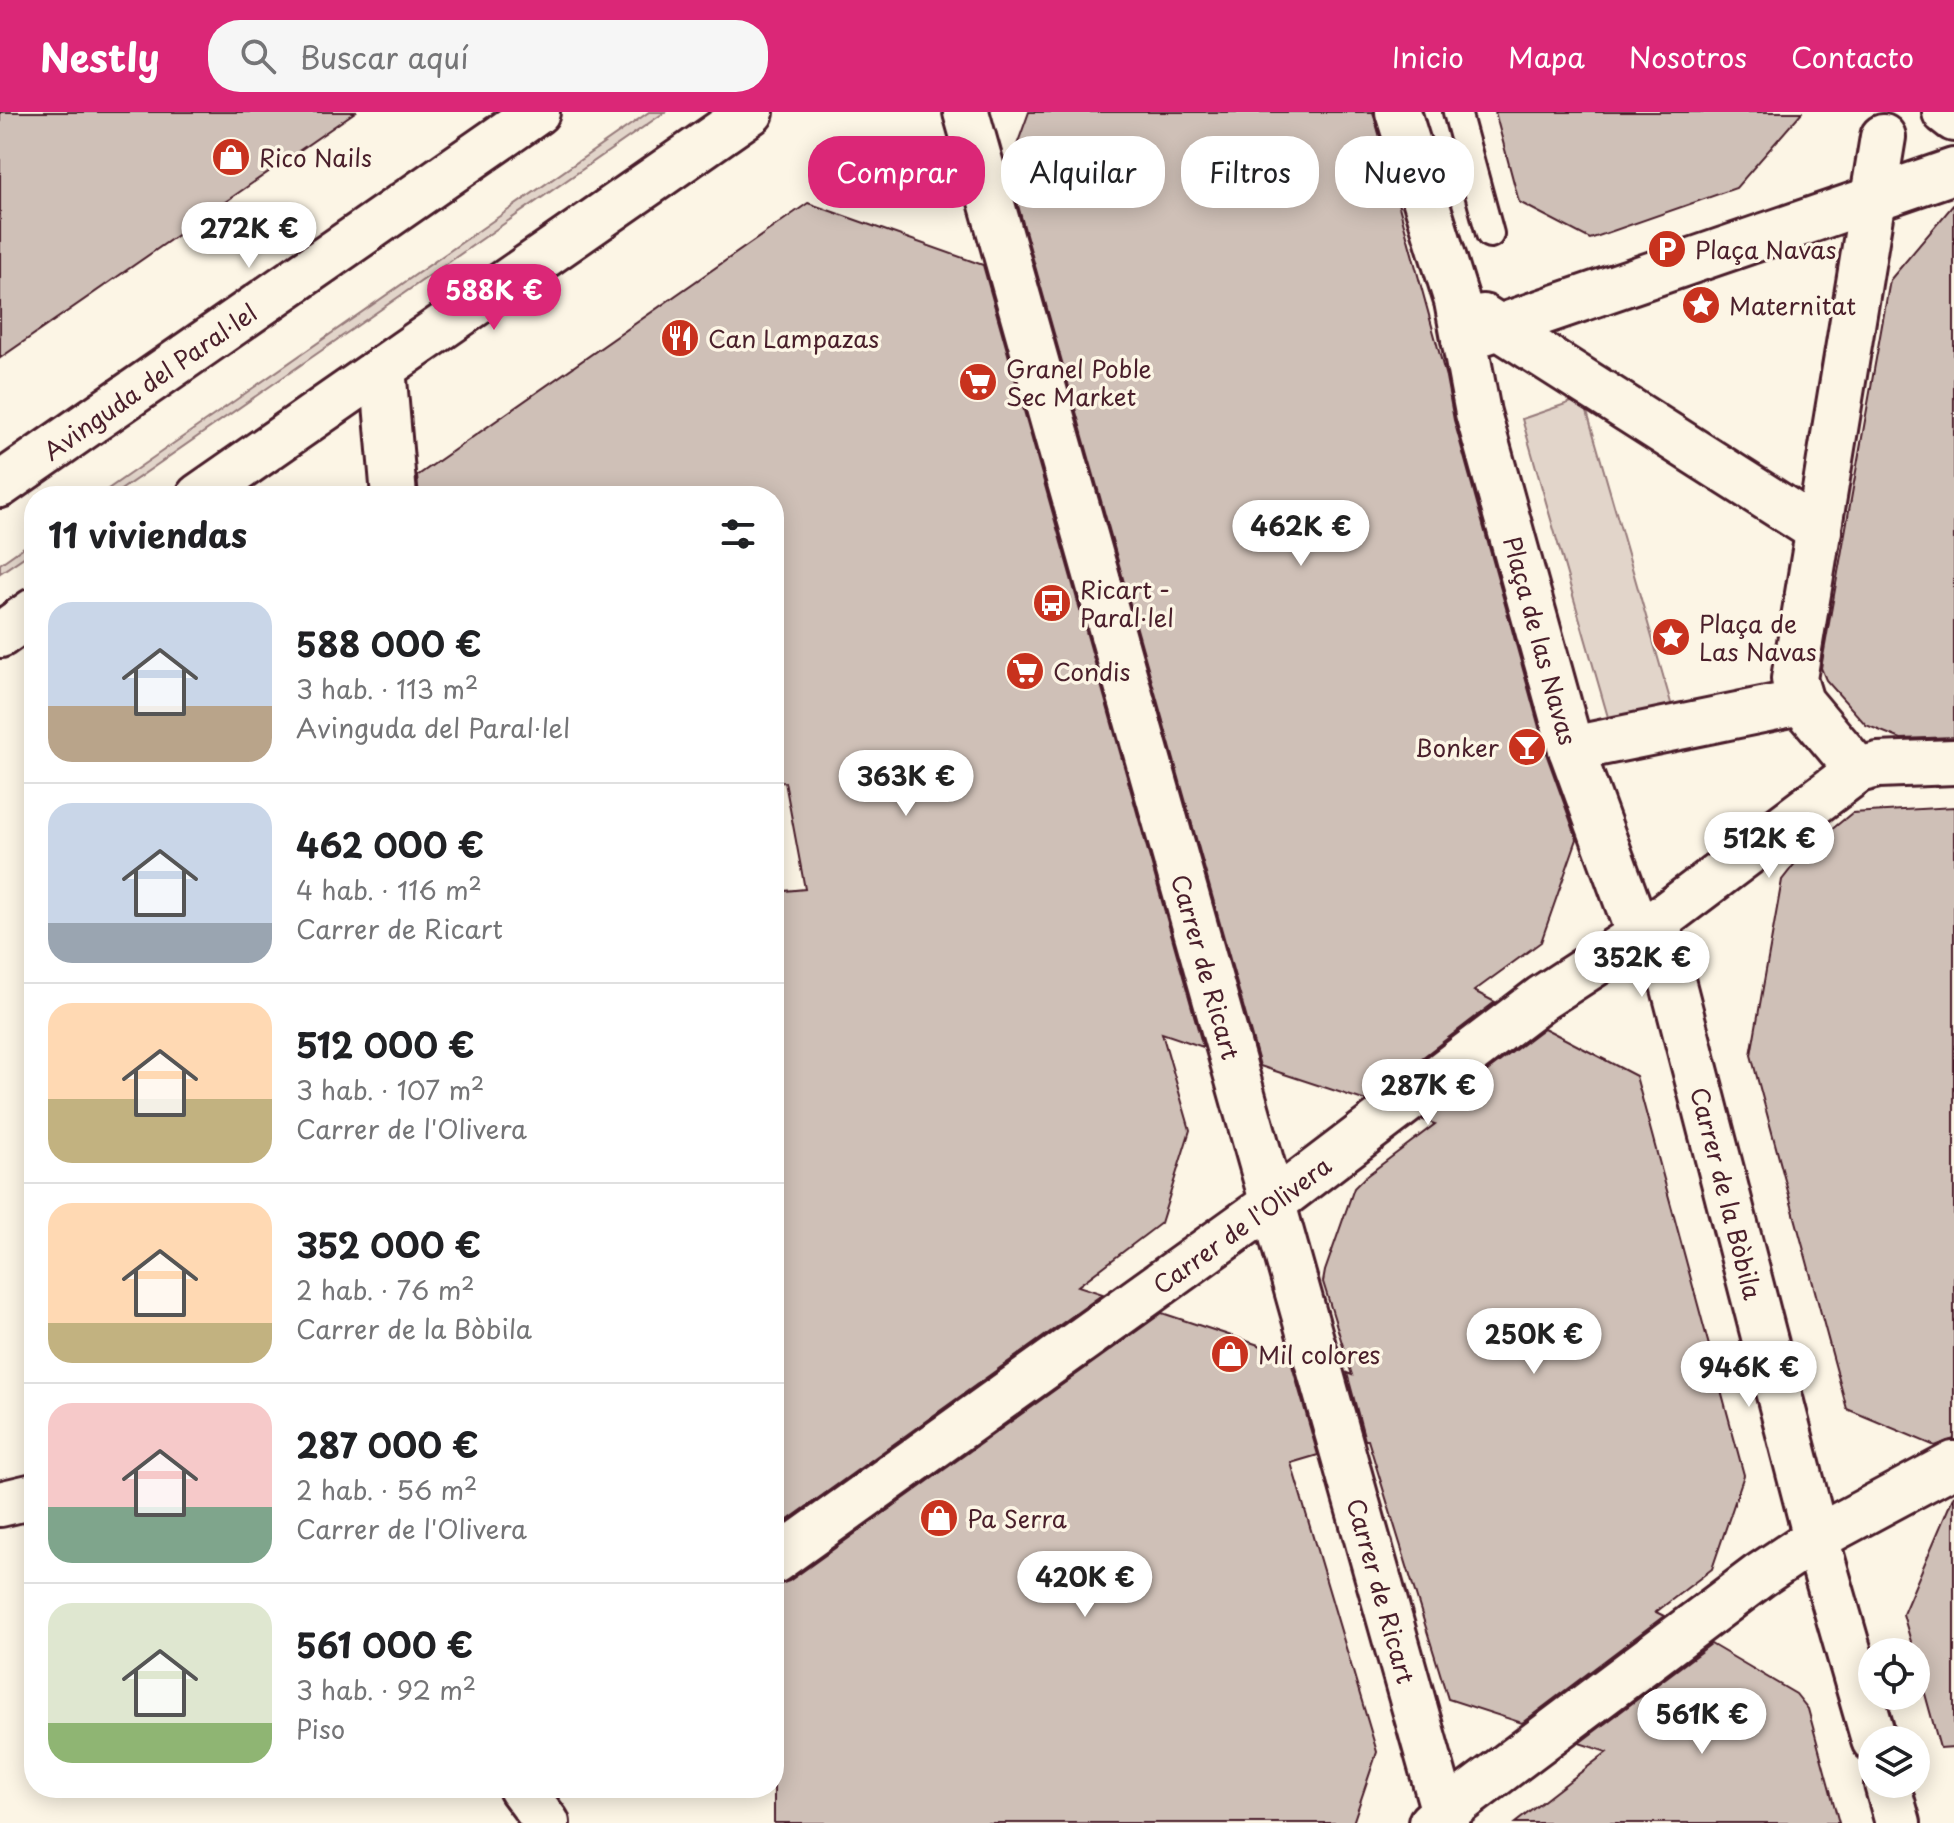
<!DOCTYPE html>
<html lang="es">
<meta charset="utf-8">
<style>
:root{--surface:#fff;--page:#f6f6f6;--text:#202124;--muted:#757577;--line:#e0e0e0;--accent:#db2777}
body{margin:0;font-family:"Playpen Sans",sans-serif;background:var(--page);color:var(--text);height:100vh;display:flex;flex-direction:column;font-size:30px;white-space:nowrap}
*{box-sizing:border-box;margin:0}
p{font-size:26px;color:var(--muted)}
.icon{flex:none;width:44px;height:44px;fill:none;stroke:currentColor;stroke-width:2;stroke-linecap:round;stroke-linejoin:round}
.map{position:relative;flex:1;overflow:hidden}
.details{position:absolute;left:24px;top:374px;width:760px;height:1312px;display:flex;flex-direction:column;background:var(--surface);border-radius:32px;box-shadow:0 4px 20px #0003}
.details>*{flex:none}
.guide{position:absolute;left:808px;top:24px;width:760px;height:72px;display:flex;gap:16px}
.buttons{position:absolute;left:1858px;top:1526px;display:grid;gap:16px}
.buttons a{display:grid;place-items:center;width:72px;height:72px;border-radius:50%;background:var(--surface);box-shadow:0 4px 20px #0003;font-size:40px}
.price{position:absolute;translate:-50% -68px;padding:0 18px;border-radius:28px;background:#fff;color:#222;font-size:26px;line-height:52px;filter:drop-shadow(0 2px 4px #0008)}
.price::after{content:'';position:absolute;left:50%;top:48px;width:24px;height:18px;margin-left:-12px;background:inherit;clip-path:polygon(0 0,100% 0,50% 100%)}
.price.current{background:var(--accent);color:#fff}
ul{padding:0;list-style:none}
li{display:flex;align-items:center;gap:24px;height:200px;padding:0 24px}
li+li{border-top:2px solid var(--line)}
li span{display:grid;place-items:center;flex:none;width:224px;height:160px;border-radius:24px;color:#555}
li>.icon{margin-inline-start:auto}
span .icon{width:96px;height:96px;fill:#fffc;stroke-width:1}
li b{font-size:34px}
h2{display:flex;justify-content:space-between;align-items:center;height:96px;padding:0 24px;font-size:34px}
.tag{padding:0 28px;border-radius:32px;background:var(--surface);box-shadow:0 4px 20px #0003;font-size:28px;line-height:72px}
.tag.current{background:var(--accent);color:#fff}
header{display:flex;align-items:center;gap:48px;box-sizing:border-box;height:112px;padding:0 40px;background:var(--accent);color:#fff}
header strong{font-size:38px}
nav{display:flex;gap:44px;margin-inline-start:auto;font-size:28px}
.search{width:560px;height:72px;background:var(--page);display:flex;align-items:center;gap:20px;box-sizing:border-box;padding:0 28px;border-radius:32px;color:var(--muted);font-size:30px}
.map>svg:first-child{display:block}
.green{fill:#e2d5ca;stroke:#967a7a;stroke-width:2}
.building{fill:#cfc0b7;stroke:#4a1f2b;stroke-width:2}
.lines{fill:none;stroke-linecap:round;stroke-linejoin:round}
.lane-casing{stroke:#4a1f2b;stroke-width:32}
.street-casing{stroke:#4a1f2b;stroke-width:50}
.secondary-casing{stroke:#4a1f2b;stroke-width:50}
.lane{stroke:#fcf5e5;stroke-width:26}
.street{stroke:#fcf5e5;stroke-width:44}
.secondary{stroke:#fcf5e5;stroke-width:44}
.labels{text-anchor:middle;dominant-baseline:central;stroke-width:7;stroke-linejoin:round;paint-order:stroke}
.poi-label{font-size:24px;fill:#4a1f2b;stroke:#fcf5e5;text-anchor:start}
.street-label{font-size:24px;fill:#4a1f2b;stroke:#fcf5e5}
</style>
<header>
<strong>Nestly</strong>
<div class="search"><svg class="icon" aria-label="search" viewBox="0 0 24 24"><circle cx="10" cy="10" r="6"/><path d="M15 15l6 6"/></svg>Buscar aquí</div>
<nav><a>Inicio</a><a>Mapa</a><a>Nosotros</a><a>Contacto</a></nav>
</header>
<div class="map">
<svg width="1954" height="1711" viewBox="0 0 1954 1711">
<rect width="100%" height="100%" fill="#fcf5e5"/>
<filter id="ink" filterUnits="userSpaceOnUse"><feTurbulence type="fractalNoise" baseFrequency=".0125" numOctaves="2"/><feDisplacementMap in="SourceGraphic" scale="16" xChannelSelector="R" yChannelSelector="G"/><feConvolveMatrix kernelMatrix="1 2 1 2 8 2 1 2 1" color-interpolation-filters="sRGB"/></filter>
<g filter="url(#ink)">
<g class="green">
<polygon points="649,0 665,0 112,384 98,384"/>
<polygon points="1583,286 1673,598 1612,619 1522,307"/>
<polygon points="34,428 34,438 0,461 0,452"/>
</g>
<g class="building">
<polygon points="0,0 355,0 0,246"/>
<polygon points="1029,0 1373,0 1446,265 1454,308 1547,644 1577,727 1541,830 1474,879 1495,890 1366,989 1260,954 1008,58"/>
<polygon points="1495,0 1802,0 1736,76 1590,127 1519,90"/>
<polygon points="808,91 983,153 1203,935 1162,921 1190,1018 1161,1111 1078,1174 1103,1182 774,1418 774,780 805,777 785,670 774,671 774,384 419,384 417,364"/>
<polygon points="1954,92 1954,625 1901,627 1866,613 1826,568 1821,556 1890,168"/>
<polygon points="1954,695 1954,1327 1935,1334 1847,1297 1751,943 1782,768 1804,740 1852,701"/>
<polygon points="1544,916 1636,964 1744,1363 1712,1457 1656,1500 1664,1504 1522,1611 1448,1587 1368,1328 1365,1328 1347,1261 1352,1263 1323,1170 1325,1159 1354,1076 1365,1065 1435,1012 1423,1008"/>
<polygon points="1162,1201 1289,1243 1318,1343 1291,1351 1377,1640 1353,1711 774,1711 774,1474 789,1469"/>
<polygon points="1954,1383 1954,1635 1940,1636 1916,1549 1916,1540 1914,1540 1903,1502"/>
<polygon points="1711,1532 1796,1582 1808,1597 1839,1711 1515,1711 1607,1640 1579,1631"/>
</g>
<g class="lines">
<defs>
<polyline id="lane" points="1457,0 1490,122"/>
<g id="street">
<path id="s1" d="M966,0L1447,1711"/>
<path id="s2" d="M1398,0L1457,189L1478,301L1571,637L1639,823"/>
<polyline points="1945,0 1954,7"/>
<polyline points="1483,205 1819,419"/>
<polyline points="1464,227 1954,59"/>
<polyline points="383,256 394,384"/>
<polyline points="1571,637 1801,590"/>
<polyline points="1858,658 1801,590 1794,567 1883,25"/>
<path id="s3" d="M1657,810L1816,1426L1874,1628"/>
<polyline points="0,1392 34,1384"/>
<path id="s4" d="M774,1449L1273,1091L1542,886L1639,823L1858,658L1878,653L1954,650"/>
<polyline points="1887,1672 1898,1711"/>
<polyline points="521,1676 547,1711"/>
<polyline points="1431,1711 1759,1464 1816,1426 1954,1352"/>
</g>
<g id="secondary">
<path id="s5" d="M0,373L537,0"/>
<polyline points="199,384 751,0"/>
<polyline points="0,523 34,499"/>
</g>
</defs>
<use href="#lane" class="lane-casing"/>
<use href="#street" class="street-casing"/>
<use href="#secondary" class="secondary-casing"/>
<use href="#lane" class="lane"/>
<use href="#street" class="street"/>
<use href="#secondary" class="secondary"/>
</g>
</g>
<defs>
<symbol id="shop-disc" viewBox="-11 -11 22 22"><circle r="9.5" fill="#c8321e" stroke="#fcf5e5"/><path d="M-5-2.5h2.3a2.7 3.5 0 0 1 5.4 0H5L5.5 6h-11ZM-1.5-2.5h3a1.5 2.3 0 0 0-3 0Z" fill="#fff"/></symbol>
<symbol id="parking-disc" viewBox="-11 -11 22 22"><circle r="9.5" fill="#c8321e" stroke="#fcf5e5"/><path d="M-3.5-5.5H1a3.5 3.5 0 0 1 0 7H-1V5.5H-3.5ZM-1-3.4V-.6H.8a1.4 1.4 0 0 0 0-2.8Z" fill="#fff"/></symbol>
<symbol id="sight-disc" viewBox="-11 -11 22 22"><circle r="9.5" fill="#c8321e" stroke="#fcf5e5"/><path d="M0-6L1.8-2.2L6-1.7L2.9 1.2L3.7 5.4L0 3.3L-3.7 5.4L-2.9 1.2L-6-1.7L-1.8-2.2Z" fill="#fff"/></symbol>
<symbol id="restaurant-disc" viewBox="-11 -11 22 22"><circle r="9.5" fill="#c8321e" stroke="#fcf5e5"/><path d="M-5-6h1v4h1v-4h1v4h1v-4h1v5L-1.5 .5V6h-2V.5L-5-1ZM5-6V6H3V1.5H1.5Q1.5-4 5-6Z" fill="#fff"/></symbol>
<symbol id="supermarket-disc" viewBox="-11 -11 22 22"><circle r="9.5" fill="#c8321e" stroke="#fcf5e5"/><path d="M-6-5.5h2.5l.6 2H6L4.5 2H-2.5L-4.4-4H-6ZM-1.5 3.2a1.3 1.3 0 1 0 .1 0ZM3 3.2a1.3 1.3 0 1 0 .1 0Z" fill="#fff"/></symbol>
<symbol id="bus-disc" viewBox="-11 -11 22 22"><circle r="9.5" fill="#c8321e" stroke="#fcf5e5"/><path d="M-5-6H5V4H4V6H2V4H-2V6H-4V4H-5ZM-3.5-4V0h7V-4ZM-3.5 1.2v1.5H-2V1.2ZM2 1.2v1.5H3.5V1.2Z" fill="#fff"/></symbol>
<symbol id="bar-disc" viewBox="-11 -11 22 22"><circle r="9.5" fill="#c8321e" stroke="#fcf5e5"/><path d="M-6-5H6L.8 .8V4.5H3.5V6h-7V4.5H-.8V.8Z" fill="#fff"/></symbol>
</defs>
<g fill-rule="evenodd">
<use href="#shop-disc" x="209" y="23" width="44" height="44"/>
<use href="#parking-disc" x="1645" y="115" width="44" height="44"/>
<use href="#sight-disc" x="1679" y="171" width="44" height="44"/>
<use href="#restaurant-disc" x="658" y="204" width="44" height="44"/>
<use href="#supermarket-disc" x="956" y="248" width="44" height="44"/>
<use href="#bus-disc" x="1030" y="469" width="44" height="44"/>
<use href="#sight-disc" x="1649" y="503" width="44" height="44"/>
<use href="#supermarket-disc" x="1003" y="537" width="44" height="44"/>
<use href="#bar-disc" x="1505" y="613" width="44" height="44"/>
<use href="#shop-disc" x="1208" y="1220" width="44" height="44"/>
<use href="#shop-disc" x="917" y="1384" width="44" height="44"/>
</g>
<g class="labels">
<g class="poi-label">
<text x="259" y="45">Rico Nails</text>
<text x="1695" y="137">Plaça Navas</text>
<text x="1729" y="193">Maternitat</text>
<text x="708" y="226">Can Lampazas</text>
<text x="1006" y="256">Granel Poble<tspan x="1006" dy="28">Sec Market</tspan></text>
<text x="1080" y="477">Ricart -<tspan x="1080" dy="28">Paral·lel</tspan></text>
<text x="1699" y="511">Plaça de<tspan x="1699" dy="28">Las Navas</tspan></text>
<text x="1053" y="559">Condis</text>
<text x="1499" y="635" text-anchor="end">Bonker</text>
<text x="1258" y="1242">Mil colores</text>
<text x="967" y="1406">Pa Serra</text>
</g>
<g class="street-label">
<text stroke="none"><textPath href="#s5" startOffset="182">Avinguda del Paral·lel</textPath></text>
<text stroke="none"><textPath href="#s2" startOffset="548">Plaça de las Navas</textPath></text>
<text stroke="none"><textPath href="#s1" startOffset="888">Carrer de Ricart</textPath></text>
<text stroke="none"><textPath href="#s3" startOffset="280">Carrer de la Bòbila</textPath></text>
<text stroke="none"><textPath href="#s4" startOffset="576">Carrer de l'Olivera</textPath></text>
<text stroke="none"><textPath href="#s1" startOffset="1536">Carrer de Ricart</textPath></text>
</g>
</g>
</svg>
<div class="buttons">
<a><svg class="icon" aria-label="locate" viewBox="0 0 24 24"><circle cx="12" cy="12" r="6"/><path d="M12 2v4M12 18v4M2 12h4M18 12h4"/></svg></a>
<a><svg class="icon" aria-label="layers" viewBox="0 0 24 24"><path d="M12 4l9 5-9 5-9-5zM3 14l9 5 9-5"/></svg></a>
</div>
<b class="price" style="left:249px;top:158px">272K €</b>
<b class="price current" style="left:494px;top:220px">588K €</b>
<b class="price" style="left:1301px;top:456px">462K €</b>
<b class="price" style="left:906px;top:706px">363K €</b>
<b class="price" style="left:1769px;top:768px">512K €</b>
<b class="price" style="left:1642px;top:887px">352K €</b>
<b class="price" style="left:1428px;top:1015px">287K €</b>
<b class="price" style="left:1534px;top:1264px">250K €</b>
<b class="price" style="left:1749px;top:1297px">946K €</b>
<b class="price" style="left:1085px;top:1507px">420K €</b>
<b class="price" style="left:1702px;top:1644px">561K €</b>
<div class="guide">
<a class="tag current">Comprar</a>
<a class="tag">Alquilar</a>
<a class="tag">Filtros</a>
<a class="tag">Nuevo</a>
</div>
<section class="details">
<h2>11 viviendas<svg class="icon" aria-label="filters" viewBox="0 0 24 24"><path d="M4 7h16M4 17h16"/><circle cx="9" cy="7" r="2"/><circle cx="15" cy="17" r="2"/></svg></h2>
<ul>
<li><span style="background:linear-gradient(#c9d6e8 65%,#b9a48a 0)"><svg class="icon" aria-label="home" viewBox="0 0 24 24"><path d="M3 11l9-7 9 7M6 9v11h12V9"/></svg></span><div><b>588 000 €</b><p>3 hab. · 113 m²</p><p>Avinguda del Paral·lel</p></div></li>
<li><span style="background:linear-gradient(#c9d6e8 75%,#9aa5b1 0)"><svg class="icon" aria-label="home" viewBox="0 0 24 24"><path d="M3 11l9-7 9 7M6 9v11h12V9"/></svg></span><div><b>462 000 €</b><p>4 hab. · 116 m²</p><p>Carrer de Ricart</p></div></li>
<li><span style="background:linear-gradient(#ffd9b3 60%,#c2b280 0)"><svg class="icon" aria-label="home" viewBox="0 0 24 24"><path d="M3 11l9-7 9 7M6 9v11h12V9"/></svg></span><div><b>512 000 €</b><p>3 hab. · 107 m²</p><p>Carrer de l'Olivera</p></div></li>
<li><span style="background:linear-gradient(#ffd9b3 75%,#c2b280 0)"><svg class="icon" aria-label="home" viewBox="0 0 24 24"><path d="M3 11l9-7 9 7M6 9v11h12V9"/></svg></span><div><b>352 000 €</b><p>2 hab. · 76 m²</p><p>Carrer de la Bòbila</p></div></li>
<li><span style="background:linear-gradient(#f6c9c9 65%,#7fa58c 0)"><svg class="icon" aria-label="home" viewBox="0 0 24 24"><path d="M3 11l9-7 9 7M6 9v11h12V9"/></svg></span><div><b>287 000 €</b><p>2 hab. · 56 m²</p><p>Carrer de l'Olivera</p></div></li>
<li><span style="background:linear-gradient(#dfe7d0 75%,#8fb573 0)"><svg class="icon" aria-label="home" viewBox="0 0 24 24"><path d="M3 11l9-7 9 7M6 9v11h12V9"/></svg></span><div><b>561 000 €</b><p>3 hab. · 92 m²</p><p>Piso</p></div></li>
</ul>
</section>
</div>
